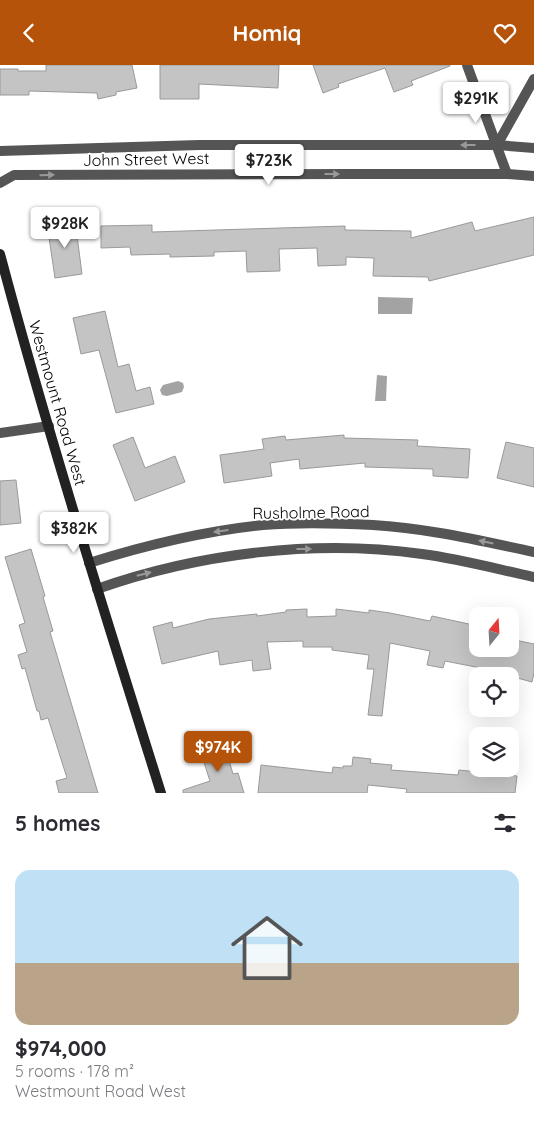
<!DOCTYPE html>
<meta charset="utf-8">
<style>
:root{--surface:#fff;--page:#f7f7f7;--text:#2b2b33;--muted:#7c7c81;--line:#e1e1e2;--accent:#b45309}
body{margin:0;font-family:Quicksand,sans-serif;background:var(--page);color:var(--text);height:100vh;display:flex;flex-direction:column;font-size:19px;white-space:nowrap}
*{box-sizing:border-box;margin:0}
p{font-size:16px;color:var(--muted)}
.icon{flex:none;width:28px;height:28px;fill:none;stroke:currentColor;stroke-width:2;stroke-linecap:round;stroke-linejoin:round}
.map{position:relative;height:728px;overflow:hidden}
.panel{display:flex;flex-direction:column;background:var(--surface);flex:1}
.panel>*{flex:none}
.needle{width:32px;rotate:18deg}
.tools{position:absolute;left:469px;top:542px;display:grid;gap:10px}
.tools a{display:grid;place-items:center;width:50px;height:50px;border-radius:10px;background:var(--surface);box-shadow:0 5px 20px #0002;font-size:25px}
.price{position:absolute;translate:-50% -42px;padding:0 11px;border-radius:5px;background:#fff;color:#222;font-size:16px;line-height:32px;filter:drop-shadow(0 1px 2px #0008)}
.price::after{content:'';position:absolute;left:50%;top:30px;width:15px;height:11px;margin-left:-8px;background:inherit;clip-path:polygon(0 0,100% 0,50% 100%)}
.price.active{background:var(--accent);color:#fff}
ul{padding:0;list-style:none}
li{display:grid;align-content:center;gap:10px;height:265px;padding:0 15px}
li+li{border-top:1px solid var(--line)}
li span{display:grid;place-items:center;height:155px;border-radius:15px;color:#555}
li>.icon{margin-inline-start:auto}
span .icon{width:90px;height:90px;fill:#fffc;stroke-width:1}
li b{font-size:21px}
h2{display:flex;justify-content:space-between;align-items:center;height:60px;padding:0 15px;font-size:21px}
header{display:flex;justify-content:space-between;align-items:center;height:65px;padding:0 15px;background:var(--accent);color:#fff;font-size:22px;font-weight:700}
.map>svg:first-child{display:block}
.water{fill:#a3a3a3}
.building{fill:#c4c4c4;stroke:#999}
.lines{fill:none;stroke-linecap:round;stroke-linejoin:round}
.minor{stroke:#555;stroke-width:10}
.secondary{stroke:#222;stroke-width:10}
.oneway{fill:#999}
.labels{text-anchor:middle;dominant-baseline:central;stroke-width:4;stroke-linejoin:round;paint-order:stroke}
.street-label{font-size:16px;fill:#000;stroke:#fff}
</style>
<header><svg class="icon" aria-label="back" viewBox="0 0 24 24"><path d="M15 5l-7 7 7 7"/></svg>Homiq<svg class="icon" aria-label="heart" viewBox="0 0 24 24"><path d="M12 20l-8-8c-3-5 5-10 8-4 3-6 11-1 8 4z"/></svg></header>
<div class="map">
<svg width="534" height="728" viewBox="0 0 534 728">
<rect width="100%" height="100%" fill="#fff"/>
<g class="water">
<polygon points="378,232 413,233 412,249 378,249"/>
<polygon points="377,310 387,311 386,336 375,336"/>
<polygon points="178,316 183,318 184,322 182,327 167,331 162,330 160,325 163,320"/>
</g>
<g class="building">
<polygon points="46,0 132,0 137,23 116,27 116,30 98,34 97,28 29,26 29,30 0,30 0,4 18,4 18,6 46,6"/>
<polygon points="160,0 279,0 278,23 199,19 199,34 160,34"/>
<polygon points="313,0 450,0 450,1 411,16 413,20 394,27 385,3 338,19 339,22 323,28"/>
<polygon points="534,152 534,190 429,216 428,212 373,211 374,193 346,192 346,200 318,201 317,183 279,184 280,206 247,207 246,186 214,187 214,191 170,192 170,189 131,190 130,182 101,183 101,161 152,160 152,167 345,161 345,165 411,166 411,173 472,157 475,166"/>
<polygon points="75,155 82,209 55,213 47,159"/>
<polygon points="105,246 118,302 129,299 136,326 150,322 154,339 116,348 99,285 81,289 73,253"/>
<polygon points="344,370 344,373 418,375 417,381 470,384 468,413 433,411 433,404 365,402 365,398 300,404 299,394 270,398 272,411 224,418 220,390 264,384 262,374 285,371 286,375"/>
<polygon points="133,372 145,403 175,391 185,417 135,436 113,380"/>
<polygon points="506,377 534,383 534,422 497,413"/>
<polygon points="16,415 21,458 0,460 0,416"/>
<polygon points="31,484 45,531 43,532 53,566 50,567 98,728 59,728 56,716 67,713 48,653 41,655 39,646 37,646 25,603 22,604 18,590 27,587 19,560 25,558 5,492"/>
<polygon points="307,544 307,552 336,551 336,544 369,548 369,545 390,548 430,556 432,551 478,561 478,584 510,584 510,574 534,579 534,608 532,617 510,611 490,611 491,605 445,596 443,603 427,600 430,586 390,578 382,651 368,650 374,604 367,604 369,590 332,585 332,582 303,582 303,576 267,577 271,604 253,606 252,595 220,600 218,586 162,599 153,562 172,557 173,563 209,554 257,549 257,551 286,547 286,545"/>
<polygon points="224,678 233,709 238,708 244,728 183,728 183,725 210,716 200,685"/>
<polygon points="353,692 371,694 370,698 392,700 391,705 458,710 459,705 517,711 515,728 406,728 407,724 368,720 367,728 258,728 261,700 332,708 333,702 343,703 343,701 352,701"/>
</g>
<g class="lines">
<g class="minor">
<polyline points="467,0 507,109"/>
<polyline points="497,80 534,14"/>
<polyline points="0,86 199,80 497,80 534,83"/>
<polyline points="0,118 14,110 351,109 507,109 534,111"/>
<polyline points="0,368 49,361"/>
<path d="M89,498C146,480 204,466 263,460C299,457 337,458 373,460C427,463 481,476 534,487"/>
<path d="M97,524C199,488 316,474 422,489C460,494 497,504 534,512"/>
</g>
<path class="secondary" d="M0,189C48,370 105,549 161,728"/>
</g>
<defs><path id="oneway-solid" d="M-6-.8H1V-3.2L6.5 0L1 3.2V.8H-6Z" transform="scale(1.25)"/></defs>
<g class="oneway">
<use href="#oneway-solid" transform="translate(468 80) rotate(-180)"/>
<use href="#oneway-solid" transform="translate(332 109)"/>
<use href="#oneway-solid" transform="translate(47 110) rotate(-1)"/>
<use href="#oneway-solid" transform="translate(221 466) rotate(172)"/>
<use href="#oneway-solid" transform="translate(486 477) rotate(-168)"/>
<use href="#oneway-solid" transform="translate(304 484)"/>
<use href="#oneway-solid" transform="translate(144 509) rotate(-14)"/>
</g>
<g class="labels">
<g class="street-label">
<text transform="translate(146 94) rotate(-1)">John Street West</text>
<text transform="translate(58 338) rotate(74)">Westmount Road West</text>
<text transform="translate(311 447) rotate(-1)">Rusholme Road</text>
</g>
</g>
</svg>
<div class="tools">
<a><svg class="needle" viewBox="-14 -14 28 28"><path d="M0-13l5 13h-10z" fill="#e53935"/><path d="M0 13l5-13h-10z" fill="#7c7c81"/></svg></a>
<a><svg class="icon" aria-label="locate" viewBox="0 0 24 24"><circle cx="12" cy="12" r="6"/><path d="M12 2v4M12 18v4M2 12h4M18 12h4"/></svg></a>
<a><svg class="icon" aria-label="layers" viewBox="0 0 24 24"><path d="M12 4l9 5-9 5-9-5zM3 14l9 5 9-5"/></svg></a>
</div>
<b class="price" style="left:476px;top:59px">$291K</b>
<b class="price" style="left:269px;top:121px">$723K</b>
<b class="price" style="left:65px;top:184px">$928K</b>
<b class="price" style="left:74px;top:489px">$382K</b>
<b class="price active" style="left:218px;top:708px">$974K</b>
</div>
<section class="panel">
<h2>5 homes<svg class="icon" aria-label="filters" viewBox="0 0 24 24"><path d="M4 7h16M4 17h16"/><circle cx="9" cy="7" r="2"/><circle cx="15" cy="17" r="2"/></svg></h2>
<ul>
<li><span style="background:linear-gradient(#bfe0f5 60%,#b9a48a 0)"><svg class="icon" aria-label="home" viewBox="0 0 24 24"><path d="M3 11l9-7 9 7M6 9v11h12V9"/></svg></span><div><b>$974,000</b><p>5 rooms · 178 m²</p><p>Westmount Road West</p></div></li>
</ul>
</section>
